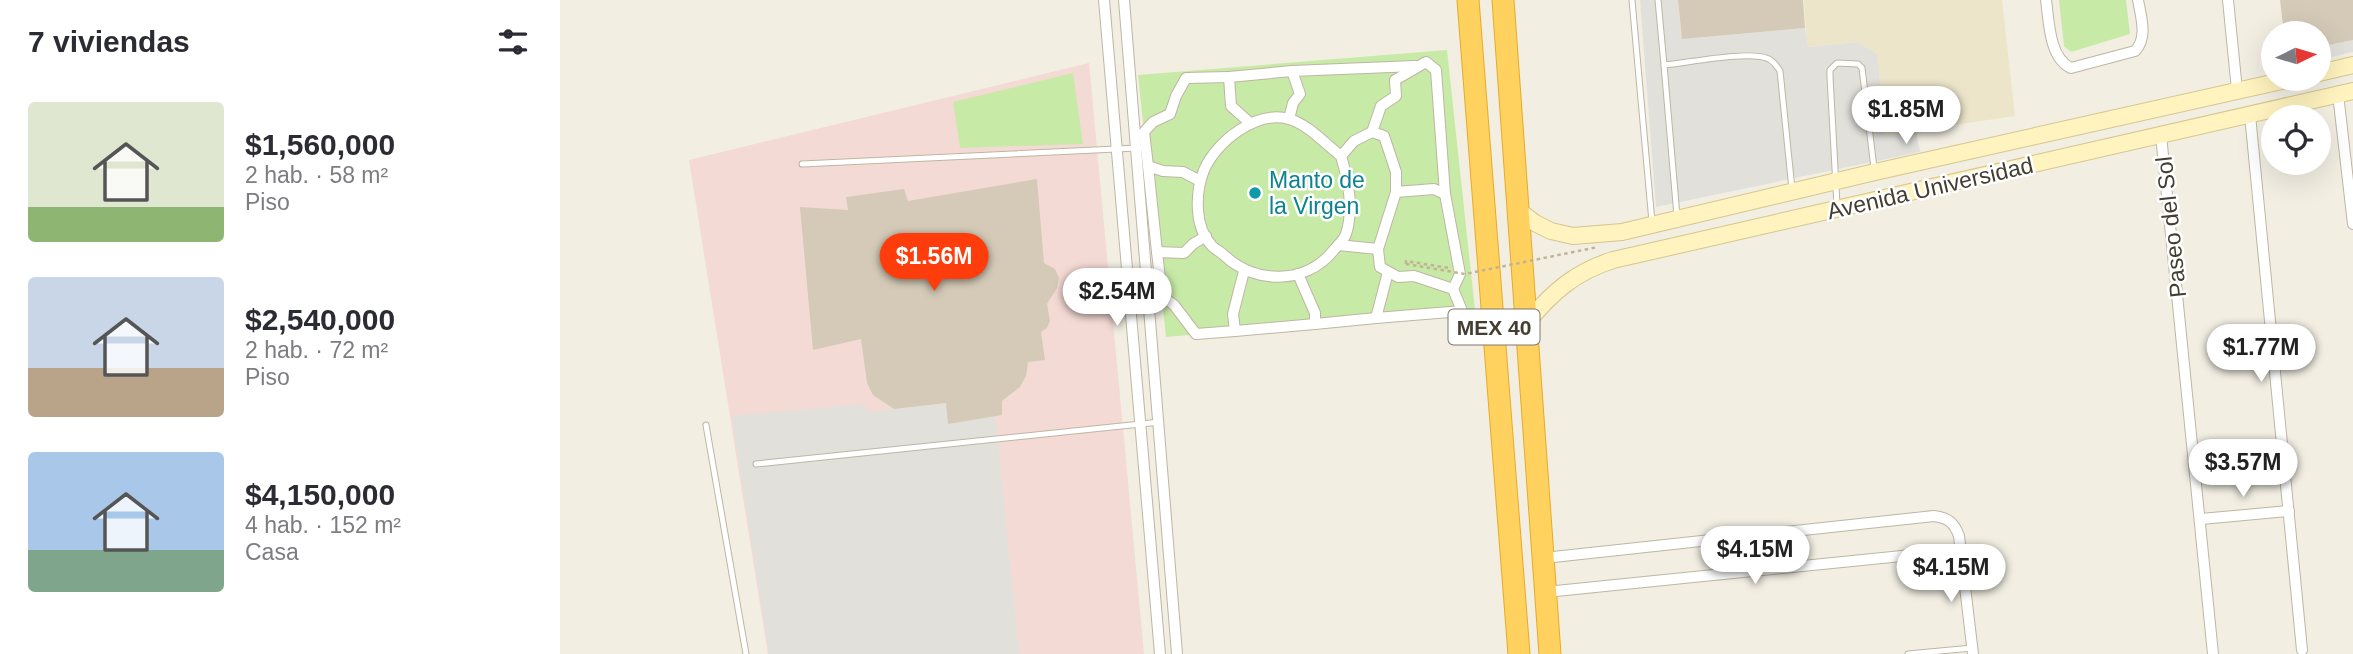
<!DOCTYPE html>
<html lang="es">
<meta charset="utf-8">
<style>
:root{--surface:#fff;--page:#f2f2f3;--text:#2b2b33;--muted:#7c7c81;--accent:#ff3d0c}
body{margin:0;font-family:Helvetica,sans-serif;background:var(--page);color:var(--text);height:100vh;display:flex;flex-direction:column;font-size:26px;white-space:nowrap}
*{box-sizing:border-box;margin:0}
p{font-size:23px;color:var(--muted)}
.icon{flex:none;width:38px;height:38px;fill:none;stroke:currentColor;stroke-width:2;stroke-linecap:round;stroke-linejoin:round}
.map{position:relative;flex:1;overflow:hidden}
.side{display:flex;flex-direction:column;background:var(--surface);width:560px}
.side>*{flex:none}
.needle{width:46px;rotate:85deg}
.fabs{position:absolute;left:1701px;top:21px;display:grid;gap:14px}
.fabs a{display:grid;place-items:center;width:70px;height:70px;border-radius:50%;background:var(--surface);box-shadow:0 7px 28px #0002;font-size:35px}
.price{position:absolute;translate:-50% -60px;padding:0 16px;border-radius:24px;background:#fff;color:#222;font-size:23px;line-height:46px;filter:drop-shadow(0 2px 4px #0008)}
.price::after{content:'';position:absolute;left:50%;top:42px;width:21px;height:16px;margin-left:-10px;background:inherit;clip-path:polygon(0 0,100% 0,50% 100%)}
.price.current{background:var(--accent);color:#fff}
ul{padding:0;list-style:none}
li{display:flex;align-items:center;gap:21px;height:175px;padding:0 28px}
li span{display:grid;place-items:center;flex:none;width:196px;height:140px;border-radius:7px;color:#555}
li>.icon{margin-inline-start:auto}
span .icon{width:84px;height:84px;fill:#fffc;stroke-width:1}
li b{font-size:30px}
h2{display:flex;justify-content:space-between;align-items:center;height:84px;padding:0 28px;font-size:30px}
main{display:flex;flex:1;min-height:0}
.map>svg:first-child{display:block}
.education{fill:#ede5ca}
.medical{fill:#f4dad4}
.green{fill:#c8eaa7}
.parking{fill:#e2e0db}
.building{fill:#d4cab7}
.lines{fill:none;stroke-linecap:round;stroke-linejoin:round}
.lane-casing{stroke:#beb6a4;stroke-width:7}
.street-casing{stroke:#beb6a4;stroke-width:12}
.secondary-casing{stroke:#d5c68e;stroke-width:18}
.highway-casing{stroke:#e7aa27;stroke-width:23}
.path{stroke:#c1b394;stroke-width:2.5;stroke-dasharray:3.5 3.5;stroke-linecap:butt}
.lane{stroke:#fff;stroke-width:5}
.street{stroke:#fff;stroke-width:10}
.secondary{stroke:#fff3bf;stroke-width:16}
.highway{stroke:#ffd260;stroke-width:21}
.path-bridge{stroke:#c1b394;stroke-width:2.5;stroke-dasharray:3.5 3.5;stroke-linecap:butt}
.culture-dot{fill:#0f9aa8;stroke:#fff;stroke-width:2.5}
.labels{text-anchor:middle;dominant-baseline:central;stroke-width:5;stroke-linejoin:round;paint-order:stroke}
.shield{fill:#fff;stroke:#7c7870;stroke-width:2}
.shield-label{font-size:21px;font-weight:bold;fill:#443e32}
.culture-label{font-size:23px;fill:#0d838f;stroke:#fff;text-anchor:start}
.street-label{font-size:23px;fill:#443e32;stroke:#fff}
</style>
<main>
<section class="side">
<h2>7 viviendas<svg class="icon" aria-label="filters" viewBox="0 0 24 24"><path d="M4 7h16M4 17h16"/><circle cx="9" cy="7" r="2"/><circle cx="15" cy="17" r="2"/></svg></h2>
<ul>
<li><span style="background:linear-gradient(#dfe7d0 75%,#8fb573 0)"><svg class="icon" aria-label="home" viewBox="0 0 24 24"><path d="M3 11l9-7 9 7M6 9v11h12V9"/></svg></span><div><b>$1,560,000</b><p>2 hab. · 58 m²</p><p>Piso</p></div></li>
<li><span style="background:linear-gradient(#c9d6e8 65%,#b9a48a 0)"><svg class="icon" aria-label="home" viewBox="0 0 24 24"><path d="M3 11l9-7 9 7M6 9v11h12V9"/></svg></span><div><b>$2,540,000</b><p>2 hab. · 72 m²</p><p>Piso</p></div></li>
<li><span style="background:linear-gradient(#a9c7e8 70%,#7fa58c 0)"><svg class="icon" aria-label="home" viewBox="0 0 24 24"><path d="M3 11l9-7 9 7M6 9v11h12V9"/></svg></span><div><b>$4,150,000</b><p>4 hab. · 152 m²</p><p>Casa</p></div></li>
</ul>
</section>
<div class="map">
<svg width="1793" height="654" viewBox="0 0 1793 654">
<rect width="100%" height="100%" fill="#f2eee2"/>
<polygon class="education" points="1244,0 1442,0 1455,116 1326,135 1317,54 1296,42 1247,47"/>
<polygon class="medical" points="529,63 584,654 208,654 129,160"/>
<g class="green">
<polygon points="1499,0 1566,0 1570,34 1511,52 1504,46"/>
<polygon points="887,50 915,310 606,337 578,75"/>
<polygon points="513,73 523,144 400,148 393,102"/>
</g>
<g class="parking">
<polygon points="1080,0 1118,0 1122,39 1245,28 1248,47 1297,42 1317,54 1326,135 1356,131 1360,152 1096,207"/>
<polygon points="1793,40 1793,52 1759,60 1759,47"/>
<polygon points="386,403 389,424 435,416 459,654 209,654 172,416 305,404 309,412"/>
</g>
<g class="building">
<polygon points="1118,0 1243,0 1245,28 1122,39"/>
<polygon points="1720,0 1793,0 1793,40 1759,47 1759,33 1724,33"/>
<polygon points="477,179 484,263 495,269 499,278 497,288 487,304 490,321 487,328 481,332 485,360 468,362 466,376 460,387 442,401 442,415 388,424 386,403 334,409 313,395 307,383 301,339 253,350 240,207 288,210 286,197 344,189 348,201"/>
</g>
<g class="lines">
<defs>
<g id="lane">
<polyline points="1072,0 1092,222"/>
<polyline points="1098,0 1104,65"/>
<polyline points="242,164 577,148"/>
<polyline points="1277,205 1270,77 1270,70 1277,63 1298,64 1302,68 1314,168"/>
<path d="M1117,216L1104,65C1128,63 1189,50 1209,59C1214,62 1217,66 1220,71L1232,189"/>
<polyline points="146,425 186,654"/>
<polyline points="196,464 600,422"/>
<polyline points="1348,654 1412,648"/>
</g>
<g id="street">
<polyline points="544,0 600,654"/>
<polyline points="564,0 617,654"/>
<path d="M1486,0C1489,21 1489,58 1511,68L1575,51C1588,38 1581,17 1578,0"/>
<polyline points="1668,0 1677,90"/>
<polyline points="1778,94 1793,224"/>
<polyline points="1690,115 1742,650"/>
<polyline points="729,119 733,103 740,94 732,71 855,66"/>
<polyline points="690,123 671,106 669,77 732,71"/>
<polyline points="1601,135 1653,654"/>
<path d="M781,156C764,143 749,125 729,119C696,110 656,142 644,170C635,193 634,227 652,246C656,250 661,252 665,256C695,284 745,285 773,251C777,246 784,240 786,234C794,210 788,179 781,156L794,141L812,132L821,106L836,96L835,80L866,62L876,70L885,194L874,189L836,192V172L824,136L812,132"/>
<polyline points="588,166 597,252"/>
<polyline points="640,181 623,172 603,171 588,166 584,132 593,122 610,114 616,96 626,78 669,77"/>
<polyline points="836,192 818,249 820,267 838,277 854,276 893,289 900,274 885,194"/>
<polyline points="646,236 633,244 624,253 597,252 602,296 614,305 636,334 675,331"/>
<polyline points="778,245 818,249"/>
<polyline points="684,271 673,314 675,331 755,324"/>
<polyline points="828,272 816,318 902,311 893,289"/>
<polyline points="738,274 755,313 755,324 816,318"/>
<polyline points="1641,519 1729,511"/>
<polyline points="1203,535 1206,569"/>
<path d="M984,558L1374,516C1388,518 1394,522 1399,536L1413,654"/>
<polyline points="986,592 1401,550"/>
</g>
<g id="secondary">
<polyline points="1759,73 1793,65"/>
<polyline points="958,210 975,223 991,231 1013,236 1062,232 1315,172 1730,79"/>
<path d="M967,323C991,293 1015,272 1053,260L1793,91"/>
</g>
<g id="highway">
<polyline points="908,0 959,654"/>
<polyline points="943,0 990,654"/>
</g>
</defs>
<use href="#lane" class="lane-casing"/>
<use href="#street" class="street-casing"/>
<use href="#secondary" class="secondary-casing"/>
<use href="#highway" class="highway-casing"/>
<polyline class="path" points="846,264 846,261 889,268"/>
<use href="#lane" class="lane"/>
<use href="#street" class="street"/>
<use href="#secondary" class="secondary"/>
<use href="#highway" class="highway"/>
<polyline class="path-bridge" points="846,264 905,274 1038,247"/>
</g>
<circle class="culture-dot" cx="695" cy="193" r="7"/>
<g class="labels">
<rect class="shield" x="888.5" y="309.5" width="91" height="35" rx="5"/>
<g class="shield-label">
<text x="934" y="327">MEX 40</text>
</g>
<g class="culture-label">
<text x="709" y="180">Manto de<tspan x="709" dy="26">la Virgen</tspan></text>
</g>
<g class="street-label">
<text transform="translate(1370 188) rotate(-13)">Avenida Universidad</text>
<text transform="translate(1611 227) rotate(-96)">Paseo del Sol</text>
</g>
</g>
</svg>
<div class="fabs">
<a><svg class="needle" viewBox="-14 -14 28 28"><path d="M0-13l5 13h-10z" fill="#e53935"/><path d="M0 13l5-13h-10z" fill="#7c7c81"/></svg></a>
<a><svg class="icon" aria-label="locate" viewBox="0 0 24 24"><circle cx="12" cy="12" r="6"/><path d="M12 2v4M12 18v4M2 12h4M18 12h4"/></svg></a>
</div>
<b class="price" style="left:1346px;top:146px">$1.85M</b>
<b class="price current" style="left:374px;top:293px">$1.56M</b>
<b class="price" style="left:557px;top:328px">$2.54M</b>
<b class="price" style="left:1701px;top:384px">$1.77M</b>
<b class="price" style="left:1683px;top:499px">$3.57M</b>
<b class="price" style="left:1195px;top:586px">$4.15M</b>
<b class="price" style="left:1391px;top:604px">$4.15M</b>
</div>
</main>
